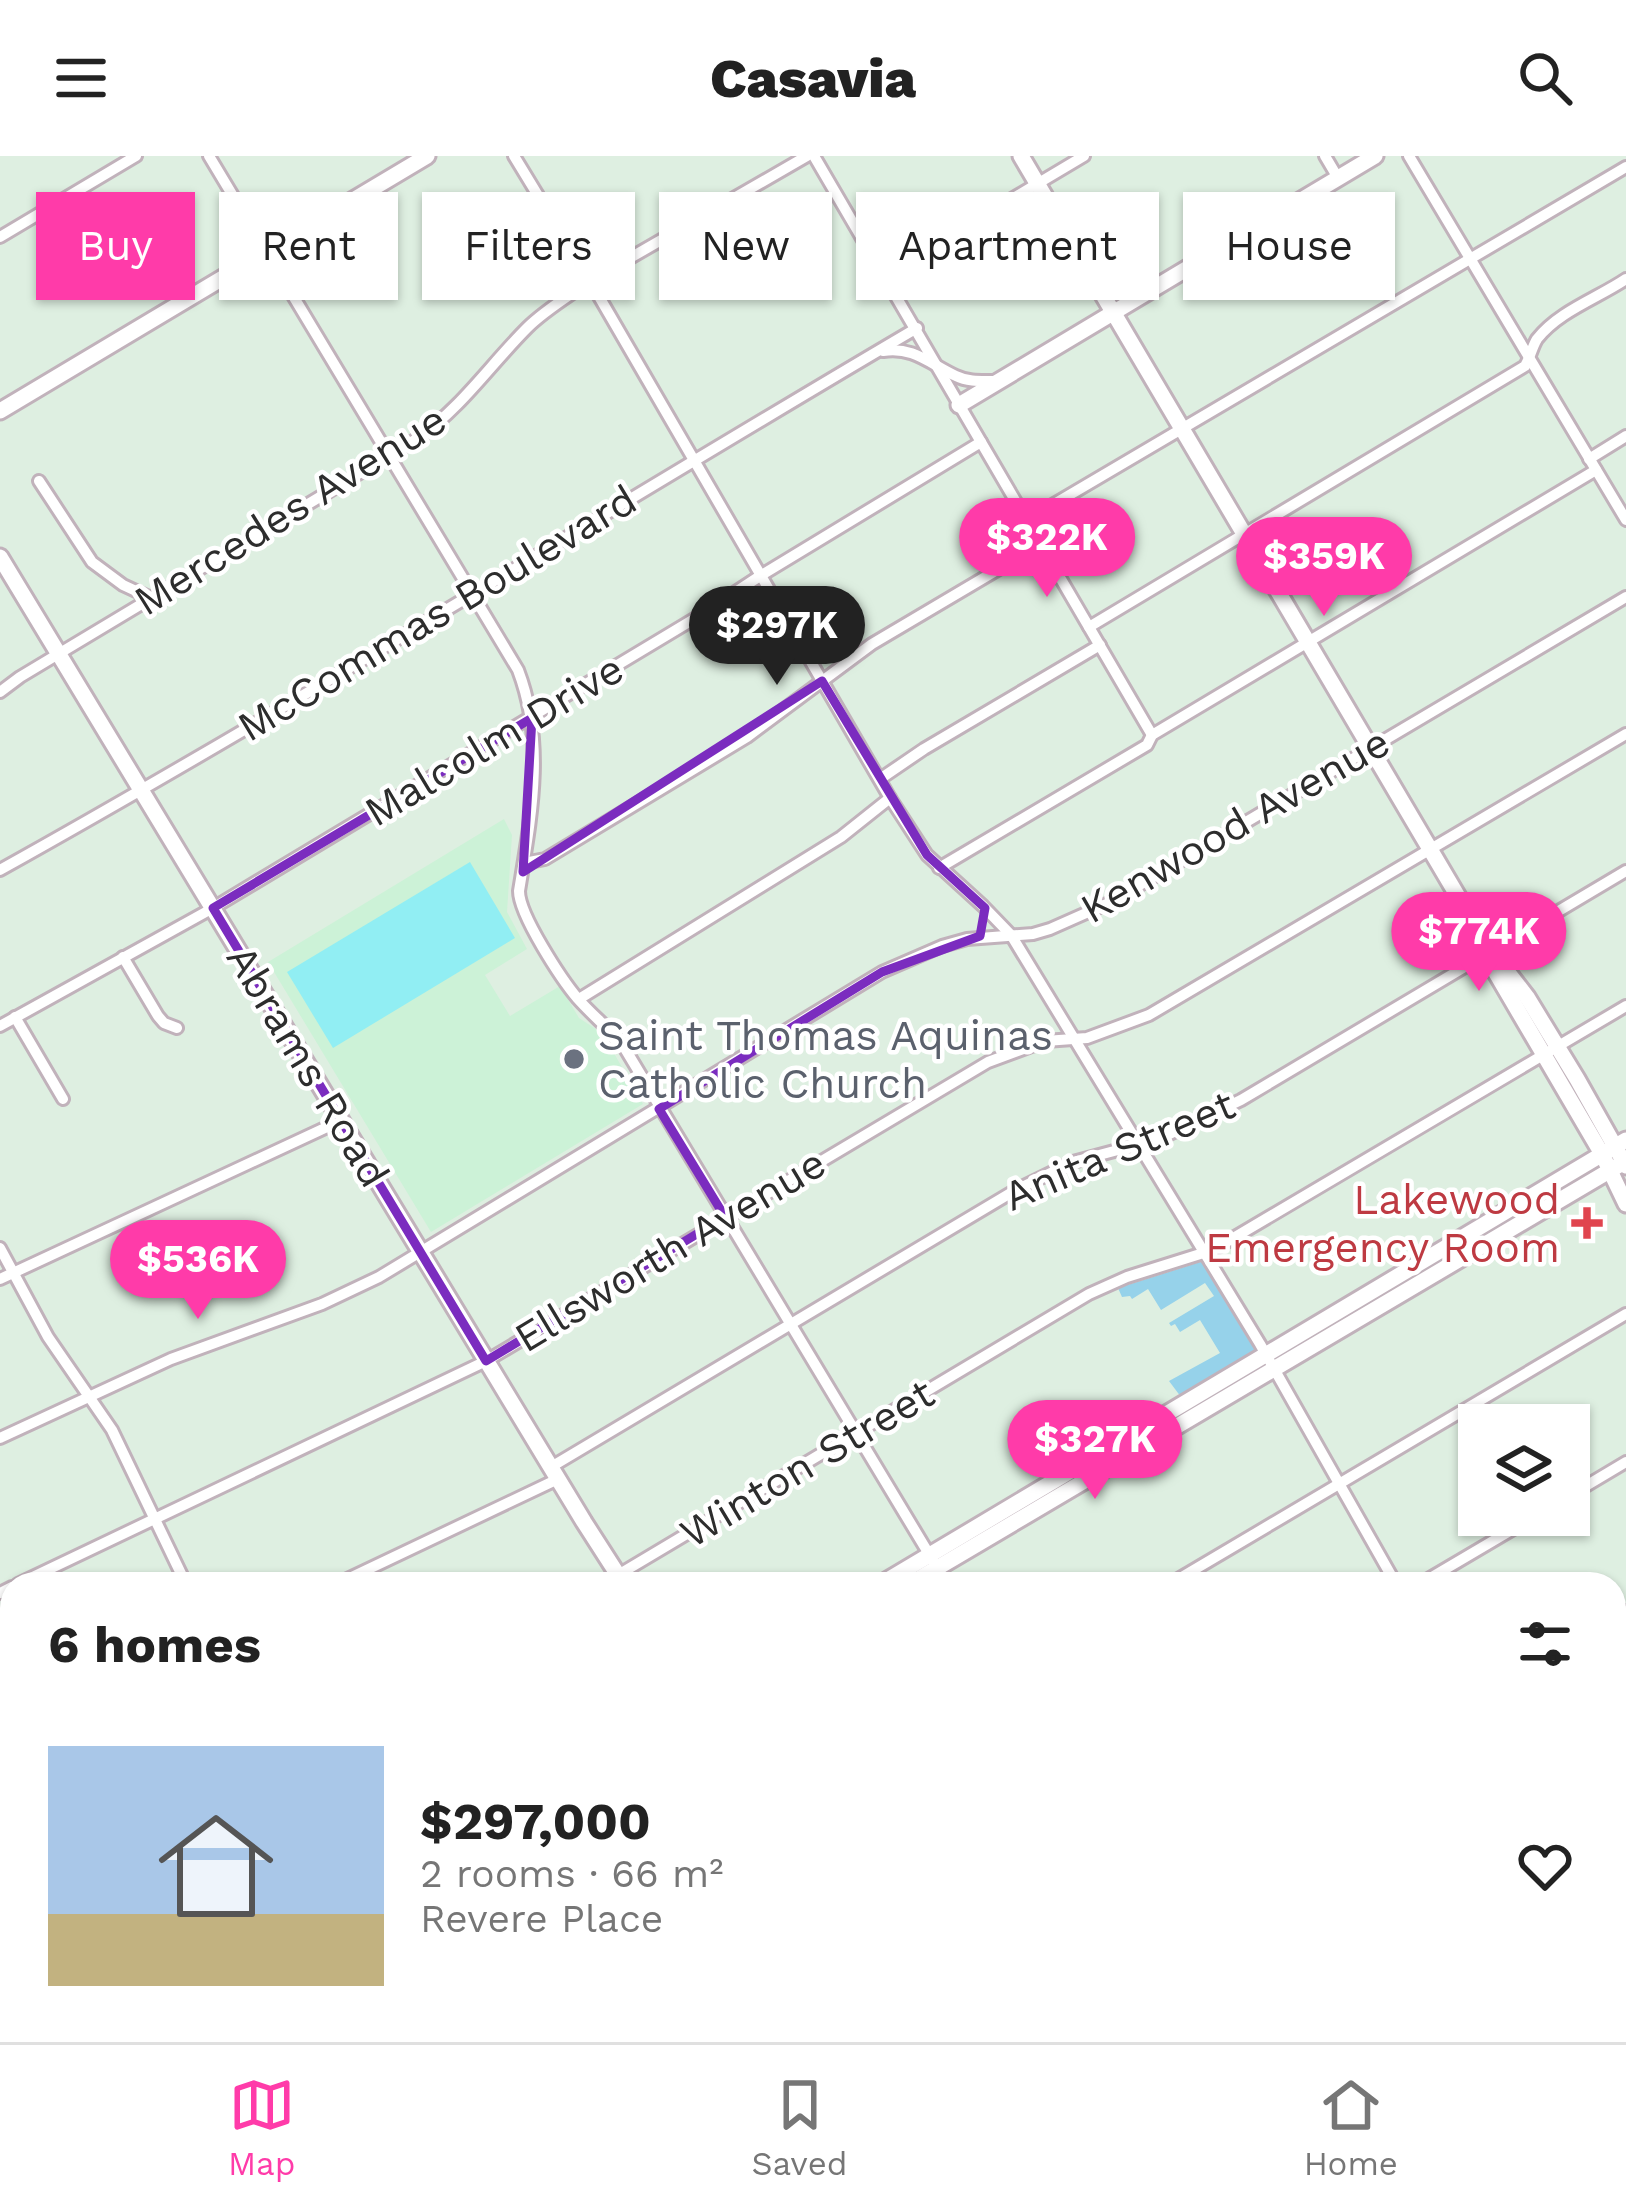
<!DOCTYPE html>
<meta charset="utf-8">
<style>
:root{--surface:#fff;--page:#f6f6f6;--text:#222;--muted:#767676;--line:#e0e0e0;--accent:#ff3ba9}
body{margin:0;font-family:"Work Sans",sans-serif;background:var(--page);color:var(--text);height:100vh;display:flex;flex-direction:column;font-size:45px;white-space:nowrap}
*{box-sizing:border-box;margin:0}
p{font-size:39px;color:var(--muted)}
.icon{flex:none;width:66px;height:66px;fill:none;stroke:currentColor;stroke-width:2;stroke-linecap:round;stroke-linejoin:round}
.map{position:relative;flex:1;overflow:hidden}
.side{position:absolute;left:0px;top:1416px;width:1626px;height:471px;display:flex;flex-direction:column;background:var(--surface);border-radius:36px 36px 0 0;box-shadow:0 3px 9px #0004}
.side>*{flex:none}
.banner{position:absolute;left:36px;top:36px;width:1554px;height:108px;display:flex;gap:24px}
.buttons{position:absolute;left:1458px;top:1248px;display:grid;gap:24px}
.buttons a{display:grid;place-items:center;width:132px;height:132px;border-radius:0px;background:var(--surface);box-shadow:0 3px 9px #0004;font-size:60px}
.price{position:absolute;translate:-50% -102px;padding:0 27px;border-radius:42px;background:var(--accent);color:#fff;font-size:39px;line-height:78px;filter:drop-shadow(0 3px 6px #0008)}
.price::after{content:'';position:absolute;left:50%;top:72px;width:36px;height:27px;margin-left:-18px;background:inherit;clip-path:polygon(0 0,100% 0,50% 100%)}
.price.current{background:#222;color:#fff}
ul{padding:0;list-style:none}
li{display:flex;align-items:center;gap:36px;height:300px;padding:0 48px}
li span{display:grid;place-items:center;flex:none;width:336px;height:240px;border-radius:0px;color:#555}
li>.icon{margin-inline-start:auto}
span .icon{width:144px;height:144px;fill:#fffc;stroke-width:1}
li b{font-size:51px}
h2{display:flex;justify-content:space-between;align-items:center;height:144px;padding:0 48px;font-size:51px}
.pill{padding:0 42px;border-radius:0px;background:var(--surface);box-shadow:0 3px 9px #0004;font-size:42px;line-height:108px}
.pill.current{background:var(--accent);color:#fff}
header{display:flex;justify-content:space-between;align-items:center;height:156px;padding:0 48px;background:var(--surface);font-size:54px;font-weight:800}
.tab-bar{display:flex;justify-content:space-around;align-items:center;height:168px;border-top:3px solid var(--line);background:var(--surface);font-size:33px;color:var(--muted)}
.tab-bar a{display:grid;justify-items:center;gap:6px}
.tab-bar .current{color:var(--accent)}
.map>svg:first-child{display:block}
.education{fill:#ccf2d7}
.green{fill:#96d2ea}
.pitch{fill:#91eef3}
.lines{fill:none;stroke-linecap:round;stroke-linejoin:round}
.stream{stroke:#ea68fa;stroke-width:3}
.street-casing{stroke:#c1b2bb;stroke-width:16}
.secondary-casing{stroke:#c1b2bb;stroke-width:21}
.street{stroke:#fff;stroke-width:10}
.secondary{stroke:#fff;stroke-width:15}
.marked{fill:none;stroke:#7b2cbf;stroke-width:9;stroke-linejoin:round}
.worship-dot{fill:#6b7280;stroke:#fff;stroke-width:4.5}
.health-dot{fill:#e0444e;stroke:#fff;stroke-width:4.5}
.labels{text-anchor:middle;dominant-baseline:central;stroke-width:9;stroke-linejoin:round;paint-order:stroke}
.street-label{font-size:42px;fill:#2d2d2d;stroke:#fff}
.worship-label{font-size:42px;fill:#5b616d;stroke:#fff;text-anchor:start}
.health-label{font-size:42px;fill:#be3a42;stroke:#fff;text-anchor:end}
</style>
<header><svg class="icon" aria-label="menu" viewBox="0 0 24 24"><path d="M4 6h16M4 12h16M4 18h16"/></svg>Casavia<svg class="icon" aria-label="search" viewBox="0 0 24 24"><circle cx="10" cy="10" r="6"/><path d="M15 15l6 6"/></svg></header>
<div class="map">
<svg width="1626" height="1886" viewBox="0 0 1626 1886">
<rect width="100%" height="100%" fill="#deefe1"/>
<polygon class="education" points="504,663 512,679 507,756 527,793 485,819 510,860 560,830 579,862 599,875 607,885 643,948 431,1076 268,806"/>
<polygon class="green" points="1200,1106 1205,1107 1257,1191 1256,1196 1181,1241 1169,1225 1220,1197 1200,1164 1180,1176 1175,1168 1171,1170 1169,1167 1214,1140 1205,1127 1161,1154 1148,1133 1132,1143 1130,1140 1122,1141 1118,1132"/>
<polygon class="pitch" points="470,706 515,782 333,892 287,816"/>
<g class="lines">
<g class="stream">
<polyline points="1614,1717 1626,1721"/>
<polyline points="1320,1886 1333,1875"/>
</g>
<defs>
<g id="street">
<path d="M209,0L518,514C546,587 531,661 519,735C519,759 562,824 578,843C593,860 610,873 624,891L947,1428"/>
<polyline points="514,0 590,125 890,642 927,699 983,750 1011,779 1260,1188 1396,1428"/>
<polyline points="814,0 1152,579"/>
<polyline points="1325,0 1338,22"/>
<polyline points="1409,0 1626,364"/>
<polyline points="0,81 136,0"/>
<polyline points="886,118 1084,0"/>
<path d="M883,195C913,190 930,208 956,220C968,226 981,225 995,225"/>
<polyline points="1589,303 1626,280"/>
<polyline points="39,325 92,406 123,429 151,442"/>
<polyline points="1027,364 1626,11"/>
<path d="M1089,471L1525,210C1530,202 1532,191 1537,183C1559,155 1598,142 1626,123"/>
<path d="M0,536L20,521L418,282C462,251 490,209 527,172C545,154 569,140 590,125L807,0"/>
<polyline points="880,623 924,593 1100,489"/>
<polyline points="524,707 545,703 747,581 872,488 1041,388"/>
<polyline points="939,712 1147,589 1152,579 1596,314"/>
<path d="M0,714C310,541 611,352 917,172"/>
<polyline points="123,801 158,860 164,867 177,872"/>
<polyline points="579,843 841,681 890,642"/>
<polyline points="15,861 63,943"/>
<polyline points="0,870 213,752 699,460 760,420 981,286"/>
<polyline points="0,1092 48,1181 112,1274 186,1428"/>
<polyline points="0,1123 340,965"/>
<polyline points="0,1282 171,1203 322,1148 379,1121 882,816 942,790 967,783 1033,778 1050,773 1111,746 1626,441"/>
<polyline points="551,1311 1014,1035 1073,1006 1159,983 1241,944 1626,715"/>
<polyline points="1569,1340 1626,1306"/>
<polyline points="618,1419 1089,1138 1127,1121 1213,1094 1626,850"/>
<polyline points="18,1428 486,1205 988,906 1045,885 1087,882 1149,859 1626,578"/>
<polyline points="337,1428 558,1323"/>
<polyline points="1170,1428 1626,1158"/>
<polyline points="1420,1428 1537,1359"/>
<polyline points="0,1437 12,1431"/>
<polyline points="1614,1462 1626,1455"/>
<polyline points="0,1587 12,1581"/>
<polyline points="1615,1616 1626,1625"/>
<polyline points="0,1728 12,1722"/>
<polyline points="1614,1803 1626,1814"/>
<polyline points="0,1847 12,1822"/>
<polyline points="440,1875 450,1886"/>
<polyline points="726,1875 732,1886"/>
<polyline points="1250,1875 1261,1886"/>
<polyline points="660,1886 675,1875"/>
<polyline points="911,1886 929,1875"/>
<polyline points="1161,1886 1180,1875"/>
<polyline points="1451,1886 1470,1875"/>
</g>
<g id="secondary">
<polyline points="1021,0 1486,788 1527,841 1577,923 1626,1010"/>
<polyline points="959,249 1375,0"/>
<polyline points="0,255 427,0"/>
<polyline points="0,401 584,1366 618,1419 633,1428"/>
<polyline points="1491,795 1489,805 1602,998 1626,1048"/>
<polyline points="881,1428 1626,984"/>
<polyline points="910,1428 1626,1005"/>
<polyline points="881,1875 887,1886"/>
<polyline points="897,1875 904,1886"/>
<polyline points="238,1886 246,1875"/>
<polyline points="259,1886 269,1875"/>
</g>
</defs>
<use href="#street" class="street-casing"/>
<use href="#secondary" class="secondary-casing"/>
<use href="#street" class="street"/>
<use href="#secondary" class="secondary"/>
</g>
<path class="marked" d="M822,525L927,699L985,752L980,780L882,816L659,953L725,1061L486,1205L213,752L532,562L523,716Z"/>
<circle class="worship-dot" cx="574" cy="903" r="12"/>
<path class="health-dot" d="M1581 1049h12v12h12v12h-12v12h-12v-12h-12v-12h12z"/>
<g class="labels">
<g class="street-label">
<text transform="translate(290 354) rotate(-32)">Mercedes Avenue</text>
<text transform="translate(437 457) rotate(-31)">McCommas Boulevard</text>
<text transform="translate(494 584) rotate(-31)">Malcolm Drive</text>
<text transform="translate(1235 669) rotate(-30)">Kenwood Avenue</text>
<text transform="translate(308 910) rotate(59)">Abrams Road</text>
<text transform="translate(1119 994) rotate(-23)">Anita Street</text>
<text transform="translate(670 1094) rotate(-31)">Ellsworth Avenue</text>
<text transform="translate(807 1307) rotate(-31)">Winton Street</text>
</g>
<g class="worship-label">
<text x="598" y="879">Saint Thomas Aquinas<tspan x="598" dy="48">Catholic Church</tspan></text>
</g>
<g class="health-label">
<text x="1560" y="1043">Lakewood<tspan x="1560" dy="48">Emergency Room</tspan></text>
</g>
</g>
</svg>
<div class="buttons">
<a><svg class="icon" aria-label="layers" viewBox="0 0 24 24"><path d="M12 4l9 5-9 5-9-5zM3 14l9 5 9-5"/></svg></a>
</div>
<b class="price" style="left:1047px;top:444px">$322K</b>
<b class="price" style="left:1324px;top:463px">$359K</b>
<b class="price current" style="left:777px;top:532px">$297K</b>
<b class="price" style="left:1479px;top:838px">$774K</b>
<b class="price" style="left:198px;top:1166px">$536K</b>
<b class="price" style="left:1095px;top:1346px">$327K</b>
<div class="banner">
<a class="pill current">Buy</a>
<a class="pill">Rent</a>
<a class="pill">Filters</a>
<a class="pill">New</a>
<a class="pill">Apartment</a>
<a class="pill">House</a>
</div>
<section class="side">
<h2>6 homes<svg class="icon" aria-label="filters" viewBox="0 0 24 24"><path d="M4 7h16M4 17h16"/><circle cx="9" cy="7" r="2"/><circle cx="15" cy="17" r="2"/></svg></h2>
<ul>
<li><span style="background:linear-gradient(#a9c7e8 70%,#c2b280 0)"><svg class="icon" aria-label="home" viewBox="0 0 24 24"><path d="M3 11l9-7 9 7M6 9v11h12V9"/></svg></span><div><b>$297,000</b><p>2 rooms · 66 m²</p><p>Revere Place</p></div><svg class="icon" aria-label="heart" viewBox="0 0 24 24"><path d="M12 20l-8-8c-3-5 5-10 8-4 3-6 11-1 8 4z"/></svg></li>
</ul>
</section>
</div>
<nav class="tab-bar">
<a class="current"><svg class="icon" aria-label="map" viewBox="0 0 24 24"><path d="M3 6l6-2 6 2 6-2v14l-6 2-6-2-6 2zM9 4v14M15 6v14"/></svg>Map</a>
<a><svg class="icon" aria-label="saved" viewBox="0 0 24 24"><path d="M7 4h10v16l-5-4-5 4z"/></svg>Saved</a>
<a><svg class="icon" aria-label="home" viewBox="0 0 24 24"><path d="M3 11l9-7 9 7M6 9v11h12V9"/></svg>Home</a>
</nav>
